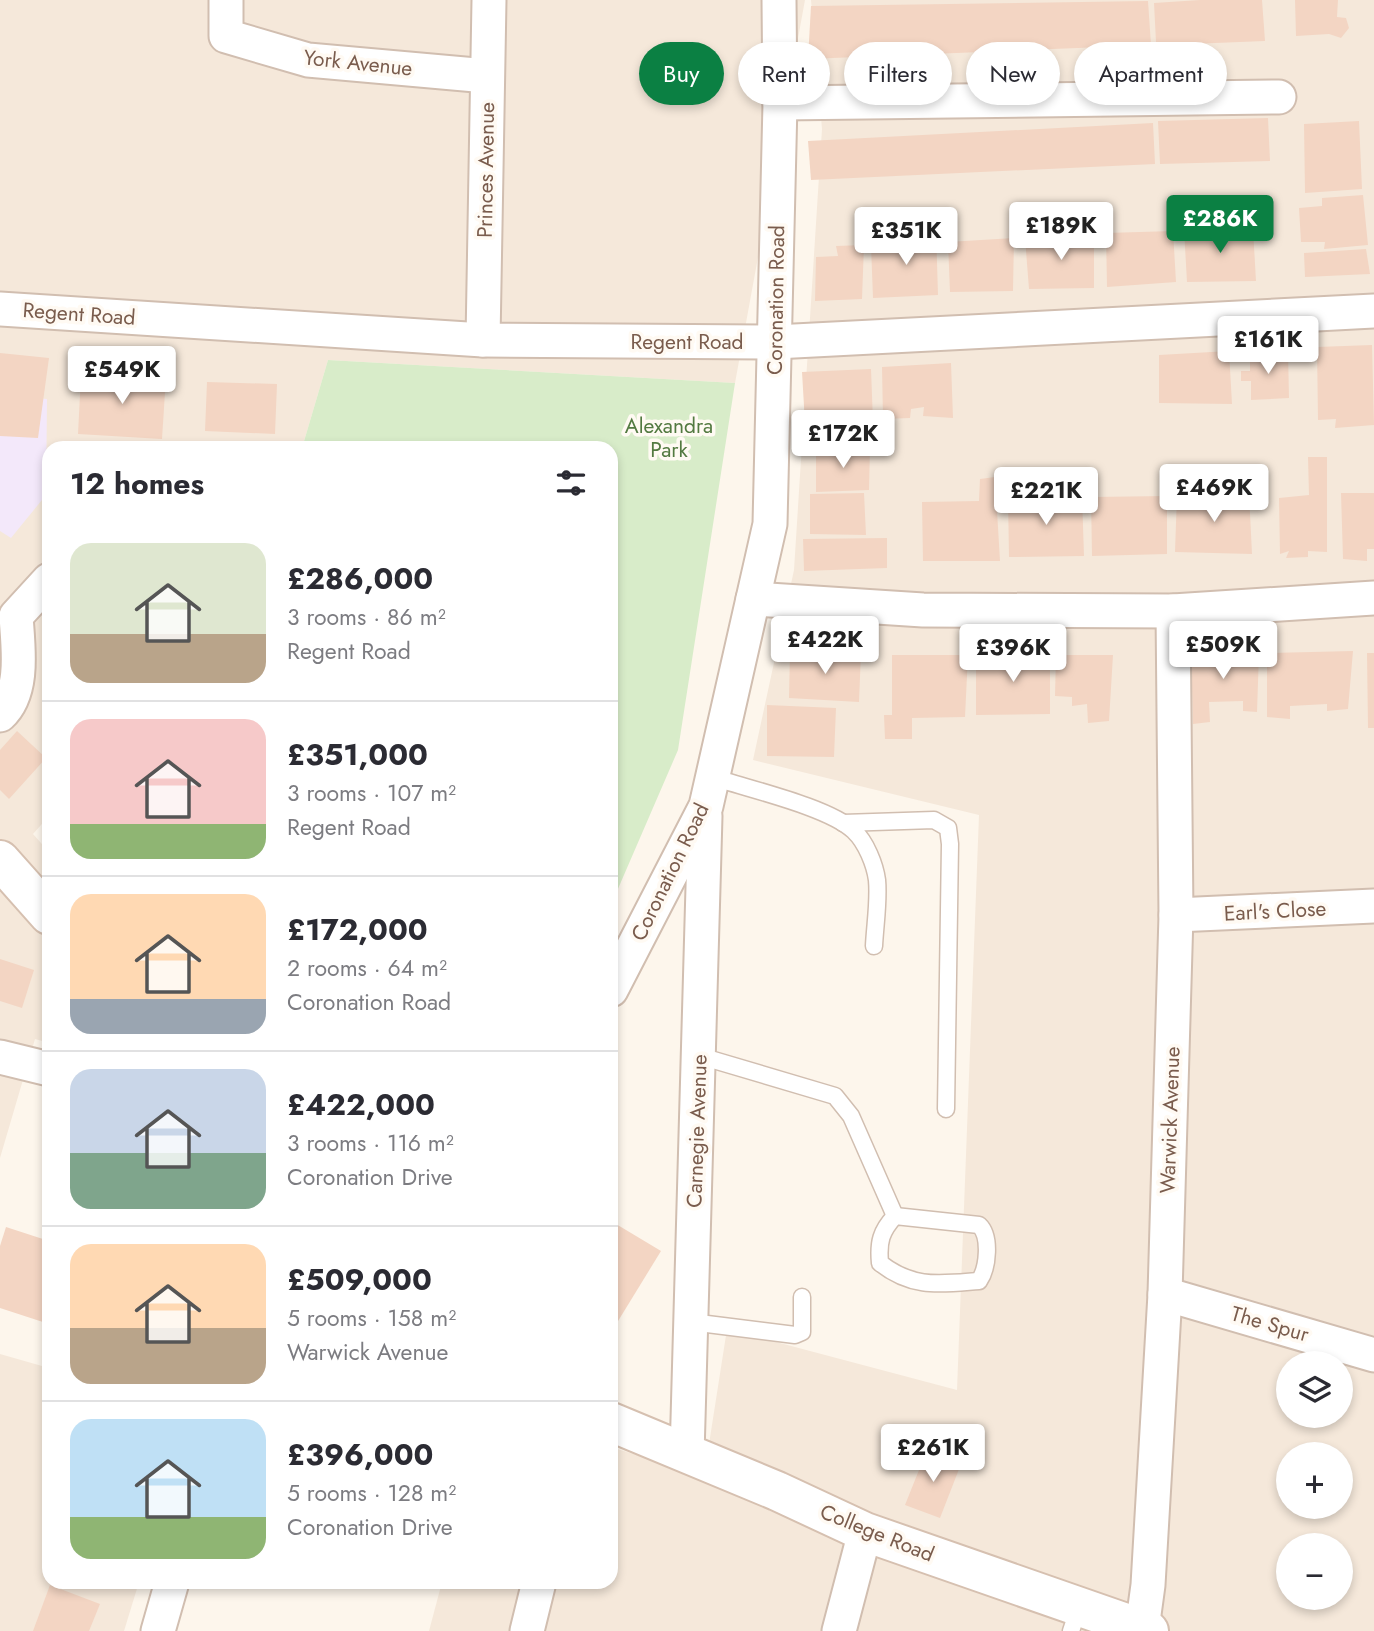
<!DOCTYPE html>
<meta charset="utf-8">
<style>
:root{--surface:#fff;--page:#f2f2f3;--text:#2b2b33;--muted:#7c7c81;--line:#e1e1e2;--accent:#0b8043}
body{margin:0;font-family:Jost,sans-serif;background:var(--page);color:var(--text);height:100vh;display:flex;flex-direction:column;font-size:26px;white-space:nowrap}
*{box-sizing:border-box;margin:0}
p{font-size:23px;color:var(--muted)}
.icon{flex:none;width:38px;height:38px;fill:none;stroke:currentColor;stroke-width:2;stroke-linecap:round;stroke-linejoin:round}
.map{position:relative;flex:1;overflow:hidden}
.drawer{position:absolute;left:42px;top:441px;width:576px;height:1148px;display:flex;flex-direction:column;background:var(--surface);border-radius:21px;box-shadow:0 4px 10px #0003}
.drawer>*{flex:none}
.hud{position:absolute;left:639px;top:42px;width:630px;height:63px;display:flex;gap:14px}
.fabs{position:absolute;left:1276px;top:1351px;display:grid;gap:14px}
.fabs a{display:grid;place-items:center;width:77px;height:77px;border-radius:50%;background:var(--surface);box-shadow:0 4px 10px #0003;font-size:35px}
.price{position:absolute;translate:-50% -60px;padding:0 16px;border-radius:7px;background:#fff;color:#222;font-size:23px;line-height:46px;filter:drop-shadow(0 2px 4px #0008)}
.price::after{content:'';position:absolute;left:50%;top:42px;width:21px;height:16px;margin-left:-10px;background:inherit;clip-path:polygon(0 0,100% 0,50% 100%)}
.price.on{background:var(--accent);color:#fff}
ul{padding:0;list-style:none}
li{display:flex;align-items:center;gap:21px;height:175px;padding:0 28px}
li+li{border-top:2px solid var(--line)}
li span{display:grid;place-items:center;flex:none;width:196px;height:140px;border-radius:21px;color:#555}
li>.icon{margin-inline-start:auto}
span .icon{width:84px;height:84px;fill:#fffc;stroke-width:1}
li b{font-size:30px}
h2{display:flex;justify-content:space-between;align-items:center;height:84px;padding:0 28px;font-size:30px}
.tag{padding:0 24px;border-radius:32px;background:var(--surface);box-shadow:0 4px 10px #0003;font-size:24px;line-height:63px}
.tag.on{background:var(--accent);color:#fff}
.map>svg:first-child{display:block}
.residential{fill:#f5e8da;fill-rule:evenodd}
.education{fill:#f3e8fa}
.green{fill:#d8ecc9}
.building{fill:#f3d5c3}
.lines{fill:none;stroke-linecap:round;stroke-linejoin:round}
.lane-casing{stroke:#d1beb0;stroke-width:19}
.street-casing{stroke:#d1beb0;stroke-width:37}
.secondary-casing{stroke:#d6c0b0;stroke-width:42}
.lane{stroke:#fff;stroke-width:16}
.street{stroke:#fff;stroke-width:33}
.secondary{stroke:#fff;stroke-width:38}
.labels{text-anchor:middle;dominant-baseline:central;stroke-width:7;stroke-linejoin:round;paint-order:stroke}
.street-label{font-size:21px;fill:#7a5c4d;stroke:#fffaf3}
.park-label{font-size:21px;fill:#537a41;stroke:#fffaf3}
</style>
<div class="map">
<svg width="1374" height="1631" viewBox="0 0 1374 1631">
<rect width="100%" height="100%" fill="#fdf6ec"/>
<g class="residential">
<polygon points="0,0 805,0 735,383 328,360 302,448 49,448 49,816 33,834 49,852 49,1043 35,1039 0,1158"/>
<path d="M811,0H1374V1631H429L442,1582H611V1447L704,1476L727,1329L957,1390L979,815L753,760L794,570L822,129ZM1288,1363H1340V1416H1288ZM1288,1454H1340V1507H1288ZM1288,1545H1340V1598H1288Z"/>
<polygon points="0,1354 49,1368 49,1582 139,1582 124,1631 0,1631"/>
</g>
<polygon class="education" points="0,395 47,399 46,495 11,538 0,531"/>
<polygon class="green" points="328,360 735,383 678,750 611,905 611,448 302,448"/>
<g class="building">
<polygon points="1200,0 1262,0 1265,41 1165,45 1164,42 1156,42 1154,3"/>
<polygon points="1295,0 1338,0 1337,17 1346,18 1349,28 1341,38 1329,34 1296,36"/>
<polygon points="1148,1 1151,45 808,59 811,6"/>
<polygon points="1268,118 1270,161 1160,164 1158,121"/>
<polygon points="1359,121 1362,189 1305,193 1304,124"/>
<polygon points="1153,123 1155,164 811,180 808,141"/>
<polygon points="1363,195 1368,245 1324,249 1325,242 1301,242 1299,208 1322,206 1322,198"/>
<polygon points="936,229 938,295 873,298 871,245 911,245 911,231"/>
<polygon points="1184,229 1253,229 1256,281 1187,282"/>
<polygon points="1173,231 1176,282 1107,287 1106,233"/>
<polygon points="1094,235 1094,288 1029,289 1025,238"/>
<polygon points="1014,238 1013,291 950,292 948,242"/>
<polygon points="864,245 862,299 815,301 816,257 838,256 836,246"/>
<polygon points="1366,249 1370,274 1305,277 1304,253"/>
<polygon points="1372,345 1374,425 1335,428 1336,419 1318,420 1317,347"/>
<polygon points="1229,351 1232,404 1159,403 1159,355"/>
<polygon points="1288,351 1289,398 1251,400 1251,381 1241,381 1241,371 1250,371 1250,354"/>
<polygon points="0,353 49,358 38,438 0,436"/>
<polygon points="951,363 953,418 923,416 924,407 911,409 910,418 883,419 882,367"/>
<polygon points="871,369 873,422 844,422 843,412 832,410 832,423 805,423 802,372"/>
<polygon points="81,375 166,377 162,439 78,434"/>
<polygon points="207,382 277,384 275,434 205,431"/>
<polygon points="870,448 869,490 816,492 816,449"/>
<polygon points="1308,457 1327,457 1327,552 1308,551 1308,557 1286,558 1289,551 1280,554 1279,498 1309,495"/>
<polygon points="995,477 1000,561 923,561 922,502 979,501 980,479"/>
<polygon points="864,493 866,535 810,534 810,494"/>
<polygon points="1249,493 1252,554 1175,552 1177,494"/>
<polygon points="1341,493 1374,493 1374,549 1367,549 1367,561 1343,559"/>
<polygon points="1082,495 1084,556 1009,557 1008,498"/>
<polygon points="1167,496 1167,554 1092,556 1091,497"/>
<polygon points="887,538 887,568 804,571 803,539"/>
<polygon points="790,651 861,652 859,702 789,698"/>
<polygon points="1191,651 1259,653 1257,712 1243,711 1243,701 1209,702 1210,722 1193,724"/>
<polygon points="1353,651 1348,709 1327,711 1327,704 1290,706 1290,719 1267,717 1267,653"/>
<polygon points="1050,653 1050,714 976,715 976,656"/>
<polygon points="1367,653 1374,653 1374,728 1368,728"/>
<polygon points="892,655 968,655 965,717 912,718 912,739 885,739 884,715 892,715"/>
<polygon points="1056,655 1113,655 1109,721 1088,723 1087,704 1072,706 1072,697 1055,696"/>
<polygon points="767,705 836,708 834,757 767,756"/>
<polygon points="17,731 46,758 9,799 0,790 0,750"/>
<polygon points="0,959 34,970 22,1008 0,1001"/>
<polygon points="611,1221 661,1251 615,1326 611,1323"/>
<polygon points="6,1227 49,1241 49,1324 0,1308 0,1246"/>
<polygon points="927,1450 961,1464 940,1518 905,1505"/>
<polygon points="50,1585 100,1604 89,1631 33,1631"/>
</g>
<g class="lines">
<defs>
<g id="lane">
<path d="M713,777C748,789 829,807 854,831C866,842 875,865 877,880C879,901 875,925 874,946"/>
<polyline points="843,823 934,820 948,828 950,844 946,1109"/>
<polyline points="700,1056 835,1096 851,1116 895,1216"/>
<path d="M895,1216L979,1225C991,1236 988,1268 979,1281C940,1284 913,1289 880,1263C878,1242 881,1231 895,1216Z"/>
<polyline points="691,1322 795,1335 802,1332 802,1297"/>
<polyline points="1071,1631 1079,1607"/>
</g>
<g id="street">
<polyline points="226,0 226,36 308,60 487,76"/>
<polyline points="780,103 1279,97"/>
<polyline points="0,309 483,340 775,342 1374,311"/>
<polyline points="483,340 489,0"/>
<polyline points="753,599 923,610 1173,611 1374,598"/>
<path d="M0,715C25,692 18,647 16,616L49,580"/>
<polyline points="1176,915 1374,906"/>
<polyline points="611,990 706,806 770,524 780,103 779,0"/>
<polyline points="0,1057 49,1069"/>
<polyline points="1165,1294 1374,1355"/>
<polyline points="687,1455 705,816"/>
<polyline points="1142,1629 1148,1585 1165,1294 1176,915 1173,611"/>
<polyline points="158,1631 172,1582"/>
<polyline points="527,1631 539,1582"/>
<polyline points="839,1631 865,1532"/>
</g>
<g id="secondary">
<polyline points="0,860 49,915"/>
<polyline points="611,1422 777,1491 865,1532 1149,1631"/>
</g>
</defs>
<use href="#lane" class="lane-casing"/>
<use href="#street" class="street-casing"/>
<use href="#secondary" class="secondary-casing"/>
<use href="#lane" class="lane"/>
<use href="#street" class="street"/>
<use href="#secondary" class="secondary"/>
</g>
<g class="labels">
<g class="street-label">
<text transform="translate(358 63) rotate(6)">York Avenue</text>
<text transform="translate(486 170) rotate(-89)">Princes Avenue</text>
<text transform="translate(776 300) rotate(-89)">Coronation Road</text>
<text transform="translate(79 314) rotate(4)">Regent Road</text>
<text x="687" y="342">Regent Road</text>
<text transform="translate(670 872) rotate(-64)">Coronation Road</text>
<text transform="translate(1275 911) rotate(-3)">Earl's Close</text>
<text transform="translate(1170 1120) rotate(-88)">Warwick Avenue</text>
<text transform="translate(697 1131) rotate(-88)">Carnegie Avenue</text>
<text transform="translate(1270 1324) rotate(16)">The Spur</text>
<text transform="translate(877 1533) rotate(22)">College Road</text>
</g>
<g class="park-label">
<text x="669" y="426">Alexandra<tspan x="669" dy="24">Park</tspan></text>
</g>
</g>
</svg>
<div class="fabs">
<a><svg class="icon" aria-label="layers" viewBox="0 0 24 24"><path d="M12 4l9 5-9 5-9-5zM3 14l9 5 9-5"/></svg></a>
<a>+</a>
<a>−</a>
</div>
<b class="price on" style="left:1220px;top:255px">£286K</b>
<b class="price" style="left:1061px;top:262px">£189K</b>
<b class="price" style="left:906px;top:267px">£351K</b>
<b class="price" style="left:1268px;top:376px">£161K</b>
<b class="price" style="left:122px;top:406px">£549K</b>
<b class="price" style="left:843px;top:470px">£172K</b>
<b class="price" style="left:1214px;top:524px">£469K</b>
<b class="price" style="left:1046px;top:527px">£221K</b>
<b class="price" style="left:825px;top:676px">£422K</b>
<b class="price" style="left:1223px;top:681px">£509K</b>
<b class="price" style="left:1013px;top:684px">£396K</b>
<b class="price" style="left:933px;top:1484px">£261K</b>
<div class="hud">
<a class="tag on">Buy</a>
<a class="tag">Rent</a>
<a class="tag">Filters</a>
<a class="tag">New</a>
<a class="tag">Apartment</a>
</div>
<section class="drawer">
<h2>12 homes<svg class="icon" aria-label="filters" viewBox="0 0 24 24"><path d="M4 7h16M4 17h16"/><circle cx="9" cy="7" r="2"/><circle cx="15" cy="17" r="2"/></svg></h2>
<ul>
<li><span style="background:linear-gradient(#dfe7d0 65%,#b9a48a 0)"><svg class="icon" aria-label="home" viewBox="0 0 24 24"><path d="M3 11l9-7 9 7M6 9v11h12V9"/></svg></span><div><b>£286,000</b><p>3 rooms · 86 m²</p><p>Regent Road</p></div></li>
<li><span style="background:linear-gradient(#f6c9c9 75%,#8fb573 0)"><svg class="icon" aria-label="home" viewBox="0 0 24 24"><path d="M3 11l9-7 9 7M6 9v11h12V9"/></svg></span><div><b>£351,000</b><p>3 rooms · 107 m²</p><p>Regent Road</p></div></li>
<li><span style="background:linear-gradient(#ffd9b3 75%,#9aa5b1 0)"><svg class="icon" aria-label="home" viewBox="0 0 24 24"><path d="M3 11l9-7 9 7M6 9v11h12V9"/></svg></span><div><b>£172,000</b><p>2 rooms · 64 m²</p><p>Coronation Road</p></div></li>
<li><span style="background:linear-gradient(#c9d6e8 60%,#7fa58c 0)"><svg class="icon" aria-label="home" viewBox="0 0 24 24"><path d="M3 11l9-7 9 7M6 9v11h12V9"/></svg></span><div><b>£422,000</b><p>3 rooms · 116 m²</p><p>Coronation Drive</p></div></li>
<li><span style="background:linear-gradient(#ffd9b3 60%,#b9a48a 0)"><svg class="icon" aria-label="home" viewBox="0 0 24 24"><path d="M3 11l9-7 9 7M6 9v11h12V9"/></svg></span><div><b>£509,000</b><p>5 rooms · 158 m²</p><p>Warwick Avenue</p></div></li>
<li><span style="background:linear-gradient(#bfe0f5 70%,#8fb573 0)"><svg class="icon" aria-label="home" viewBox="0 0 24 24"><path d="M3 11l9-7 9 7M6 9v11h12V9"/></svg></span><div><b>£396,000</b><p>5 rooms · 128 m²</p><p>Coronation Drive</p></div></li>
</ul>
</section>
</div>
